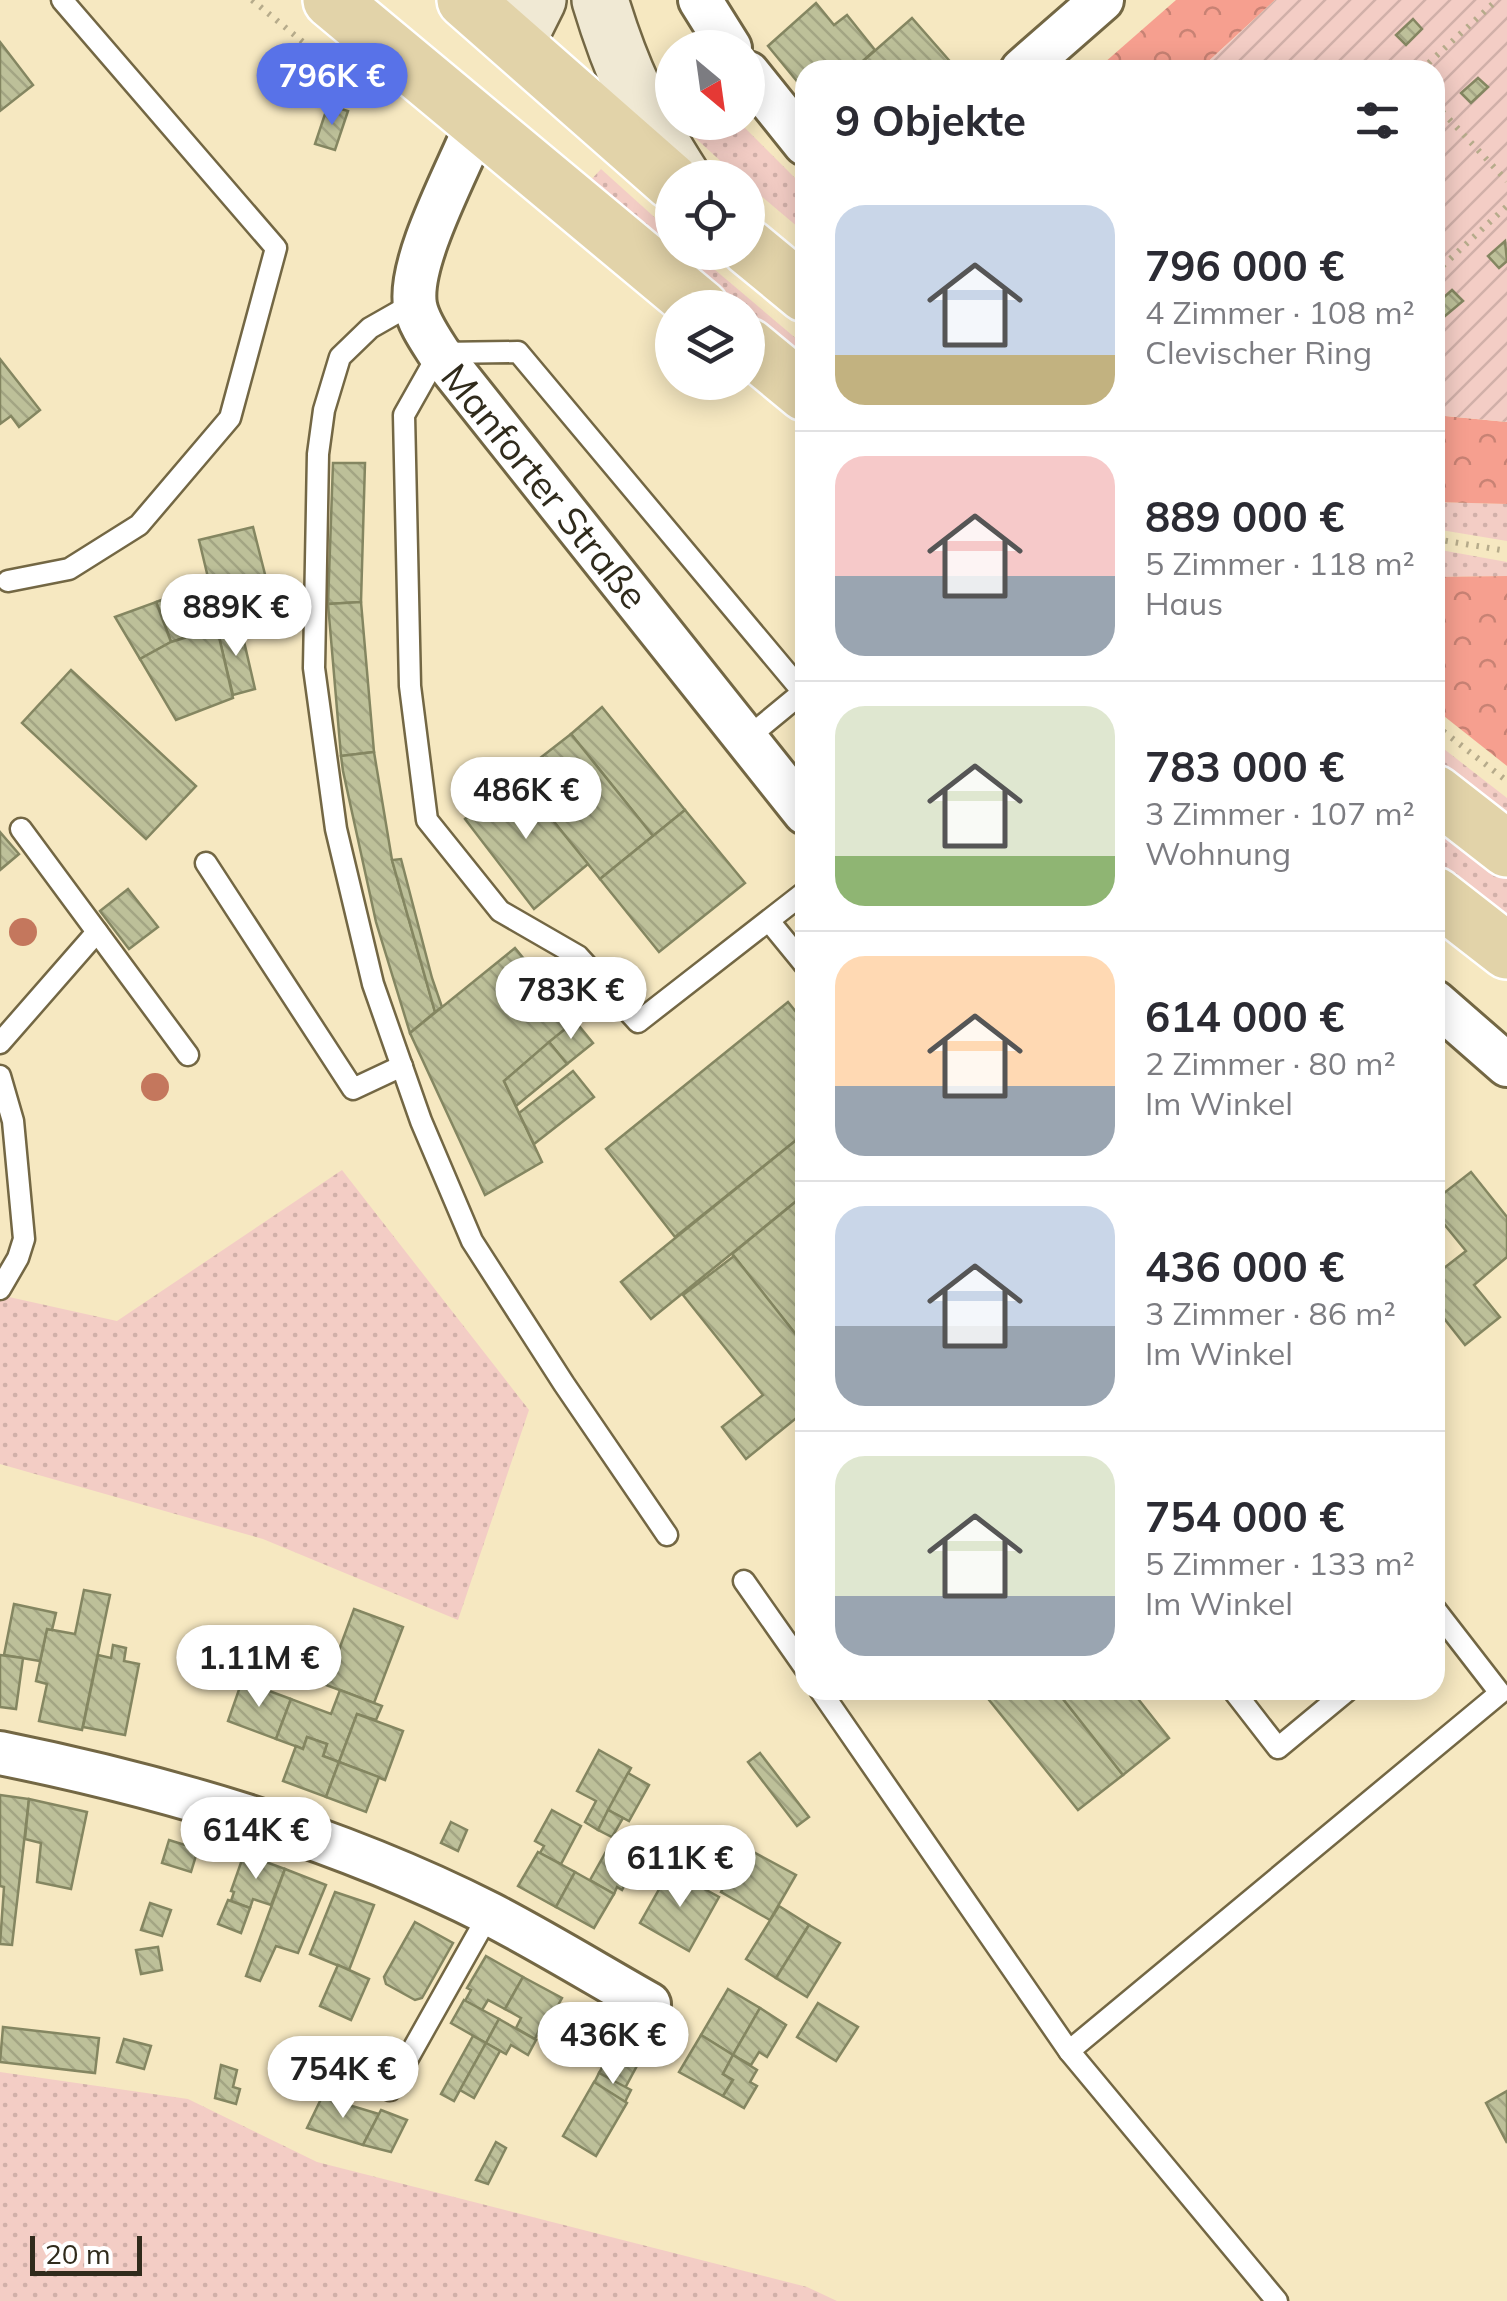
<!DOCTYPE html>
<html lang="de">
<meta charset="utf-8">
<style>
:root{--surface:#fff;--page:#f2f2f3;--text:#2b2b33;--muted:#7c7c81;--line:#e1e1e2;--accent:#5872e8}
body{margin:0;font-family:Mulish,sans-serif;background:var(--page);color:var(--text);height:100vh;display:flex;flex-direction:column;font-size:38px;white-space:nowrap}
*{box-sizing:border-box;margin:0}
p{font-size:32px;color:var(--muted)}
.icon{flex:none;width:55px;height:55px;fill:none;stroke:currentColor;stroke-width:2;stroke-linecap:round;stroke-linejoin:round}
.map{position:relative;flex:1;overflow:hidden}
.details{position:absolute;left:795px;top:60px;width:650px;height:1640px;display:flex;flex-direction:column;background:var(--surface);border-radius:30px;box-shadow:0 5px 25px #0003}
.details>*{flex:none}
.needle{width:65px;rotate:151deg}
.buttons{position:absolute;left:655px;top:30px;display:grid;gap:20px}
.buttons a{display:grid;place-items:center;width:110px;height:110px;border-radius:50%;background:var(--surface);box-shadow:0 5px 25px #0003;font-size:50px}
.scale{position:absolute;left:30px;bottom:25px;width:112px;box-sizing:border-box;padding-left:10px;border:5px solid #302b1c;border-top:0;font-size:28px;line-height:35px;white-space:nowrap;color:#302b1c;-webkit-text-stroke:8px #fff;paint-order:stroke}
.price{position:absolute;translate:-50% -85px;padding:0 22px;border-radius:35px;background:#fff;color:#222;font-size:32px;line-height:65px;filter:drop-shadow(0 2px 5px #0008)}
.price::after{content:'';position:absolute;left:50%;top:60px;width:30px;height:22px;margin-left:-15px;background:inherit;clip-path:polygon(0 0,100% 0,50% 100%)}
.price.active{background:var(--accent);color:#fff}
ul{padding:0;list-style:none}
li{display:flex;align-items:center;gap:30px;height:250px;padding:0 40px}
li+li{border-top:2px solid var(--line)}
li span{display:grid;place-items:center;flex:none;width:280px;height:200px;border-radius:30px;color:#555}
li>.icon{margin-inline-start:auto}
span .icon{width:120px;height:120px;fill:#fffc;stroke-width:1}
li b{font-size:42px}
h2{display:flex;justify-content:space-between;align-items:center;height:120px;padding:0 40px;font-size:42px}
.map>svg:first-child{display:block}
.grass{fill:url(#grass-dots)}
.forest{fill:url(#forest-crowns)}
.garden{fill:url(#garden-furrows)}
.building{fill:url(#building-back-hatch);stroke:#848661;stroke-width:2.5}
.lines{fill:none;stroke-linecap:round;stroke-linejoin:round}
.lane-casing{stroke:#736744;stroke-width:25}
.street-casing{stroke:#736744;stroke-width:48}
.secondary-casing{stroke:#736744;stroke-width:60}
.primary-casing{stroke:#fff;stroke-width:60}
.path{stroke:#b6ab8b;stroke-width:6;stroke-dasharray:2.5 8;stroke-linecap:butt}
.lane{stroke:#fff;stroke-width:20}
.street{stroke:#fff;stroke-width:42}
.secondary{stroke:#f0e9d4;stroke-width:55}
.primary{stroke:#e2d3a9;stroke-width:55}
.tree{fill:#c4775d}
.labels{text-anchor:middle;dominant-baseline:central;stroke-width:8;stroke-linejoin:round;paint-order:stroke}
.street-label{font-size:38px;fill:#302b1c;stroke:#fff}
</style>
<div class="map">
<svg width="1507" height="2301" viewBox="0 0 1507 2301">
<defs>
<pattern id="grass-dots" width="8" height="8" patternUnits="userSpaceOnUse" patternTransform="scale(2.5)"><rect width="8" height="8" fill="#f3cdc5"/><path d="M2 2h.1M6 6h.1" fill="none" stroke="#d1b0a9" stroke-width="1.8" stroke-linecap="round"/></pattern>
<pattern id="forest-crowns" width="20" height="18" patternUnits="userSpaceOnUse" patternTransform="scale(2.5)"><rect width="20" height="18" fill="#f69f8f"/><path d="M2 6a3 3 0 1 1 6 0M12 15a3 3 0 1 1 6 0" fill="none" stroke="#c88274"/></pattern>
<pattern id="garden-furrows" width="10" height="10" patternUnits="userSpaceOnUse" patternTransform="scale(2.5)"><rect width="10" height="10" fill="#f3cdc5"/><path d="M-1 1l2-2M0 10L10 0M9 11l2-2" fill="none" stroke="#d1b0a9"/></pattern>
<pattern id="building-back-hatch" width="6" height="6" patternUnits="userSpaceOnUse" patternTransform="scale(2.5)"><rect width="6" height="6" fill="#bdc099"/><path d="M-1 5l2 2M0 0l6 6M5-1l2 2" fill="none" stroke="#a3a583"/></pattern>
</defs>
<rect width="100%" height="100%" fill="#f6e8c1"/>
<g class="grass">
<polygon points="679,123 740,123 805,188 805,233 748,185 748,178 738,177"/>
<polygon points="601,169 672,233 672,251 590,181"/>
<polygon points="675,253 695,253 805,346 805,362 748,314 748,308 740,307"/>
<polygon points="1435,502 1507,504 1507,541 1435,529"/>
<polygon points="1435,549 1507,562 1507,576 1435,577"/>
<polygon points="1435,742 1507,798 1507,815 1435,758"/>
<polygon points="1435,820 1507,877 1507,915 1435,859"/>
<polygon points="342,1170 529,1410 458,1620 263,1539 0,1464 0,1295 117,1321"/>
<polygon points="0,2072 188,2099 317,2162 807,2287 837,2301 0,2301"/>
</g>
<g class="forest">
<polygon points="1176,0 1275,0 1199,70 1096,70"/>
<polygon points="1435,415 1507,422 1507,504 1435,502"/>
<polygon points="1507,576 1507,766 1435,709 1435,577"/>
</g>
<polygon class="garden" points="1275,0 1507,0 1507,422 1435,415 1435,70 1199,70"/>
<g class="building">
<polygon points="816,3 834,25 847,15 875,50 853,70 805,70 805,91 768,46"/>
<polygon points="912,18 954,66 950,70 853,70"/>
<polygon points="1413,19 1422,29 1406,45 1396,35"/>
<polygon points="0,42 33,85 0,111"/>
<polygon points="1478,78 1488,87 1471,103 1461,93"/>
<polygon points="328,105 348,111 335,150 315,144"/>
<polygon points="1505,241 1507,261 1499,268 1488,256"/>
<polygon points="1452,290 1463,301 1445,316 1435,305"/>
<polygon points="0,359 40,410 19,427 11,416 0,424"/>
<polygon points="333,463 365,463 361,602 328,604"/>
<polygon points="253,527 271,598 216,611 199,540"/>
<polygon points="207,583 217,628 171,642 156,602"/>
<polygon points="156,602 171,642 140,659 115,617"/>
<polygon points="361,602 374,752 341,756 328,604"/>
<polygon points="240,624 255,689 233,695 217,629"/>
<polygon points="217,628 233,698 176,720 140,659 171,642"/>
<polygon points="71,670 196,786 146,839 22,723"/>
<polygon points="602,707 685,810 653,836 571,734"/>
<polygon points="571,734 653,836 600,879 517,776"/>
<polygon points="374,752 392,860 435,1012 410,1033 376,922 343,771 341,756"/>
<polygon points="517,776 588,864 534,909 465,819"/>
<polygon points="685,810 745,883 659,952 600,879"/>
<polygon points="0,832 19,854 0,870"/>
<polygon points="401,859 432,978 442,1007 435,1012 392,860"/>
<polygon points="128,889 158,927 129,949 100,911"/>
<polygon points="515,948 575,1021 504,1081 542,1162 485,1195 410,1033"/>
<polygon points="788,1002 805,1023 805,1133 675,1237 606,1149"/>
<polygon points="575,1021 593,1043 567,1064 549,1042"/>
<polygon points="549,1042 567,1064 516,1106 504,1081"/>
<polygon points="573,1071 594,1097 534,1144 519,1113"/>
<polygon points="805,1133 805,1194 651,1319 621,1282"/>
<polygon points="1471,1172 1507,1217 1507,1257 1474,1285 1500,1317 1465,1345 1435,1307 1435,1275 1466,1251 1435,1213 1435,1200"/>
<polygon points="805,1194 805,1346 732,1254"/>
<polygon points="734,1256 805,1346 805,1411 746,1459 722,1427 763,1395 683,1295"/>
<polygon points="84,1590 110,1595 82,1730 39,1721 47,1684 36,1681 47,1629 75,1634"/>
<polygon points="14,1604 56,1613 52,1630 47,1629 40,1661 4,1655"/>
<polygon points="354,1609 403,1627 374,1703 326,1685"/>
<polygon points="113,1645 126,1648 124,1661 139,1664 125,1735 83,1727 98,1655 111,1658"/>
<polygon points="0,1655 23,1658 16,1709 0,1707"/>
<polygon points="242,1681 291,1699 276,1739 228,1721"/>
<polygon points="340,1690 382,1706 376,1720 357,1714 339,1762 323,1756 327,1744 307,1737 303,1749 276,1739 291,1699 331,1714"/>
<polygon points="981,1690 1056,1690 1123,1775 1078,1810"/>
<polygon points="1056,1690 1131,1690 1169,1738 1123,1775"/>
<polygon points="357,1714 403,1731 385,1780 339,1762"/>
<polygon points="307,1737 327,1744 323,1756 339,1762 326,1797 283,1781 296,1746 303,1749"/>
<polygon points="599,1750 631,1768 598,1830 585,1822 596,1801 577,1791"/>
<polygon points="760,1753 809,1817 797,1826 748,1762"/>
<polygon points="339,1762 379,1777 366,1812 326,1797"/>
<polygon points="628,1773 649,1785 629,1821 608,1810"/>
<polygon points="0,1795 29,1799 12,1945 0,1944 4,1887 0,1886"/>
<polygon points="29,1799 87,1812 71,1889 37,1882 41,1843 25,1839"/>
<polygon points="552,1810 581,1826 561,1864 540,1853 544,1846 535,1841"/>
<polygon points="608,1810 623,1818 612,1837 598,1830"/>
<polygon points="451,1822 467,1830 458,1851 441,1843"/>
<polygon points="169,1840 198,1849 191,1872 162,1863"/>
<polygon points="612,1841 640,1857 622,1890 617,1887 614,1894 590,1880"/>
<polygon points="746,1848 796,1875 770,1920 721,1892"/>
<polygon points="538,1852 575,1872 556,1907 518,1886"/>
<polygon points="244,1854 285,1869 271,1905 253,1899 250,1908 231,1901 234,1892 231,1891"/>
<polygon points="285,1869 326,1885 298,1953 276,1946 260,1981 246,1976"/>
<polygon points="670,1870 719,1897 689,1951 640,1923"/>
<polygon points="575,1872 614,1894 594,1928 556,1907"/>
<polygon points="335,1892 374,1905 349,1970 310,1954"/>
<polygon points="228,1900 250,1908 241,1933 218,1924"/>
<polygon points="150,1903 171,1910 162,1936 141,1930"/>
<polygon points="779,1906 809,1925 776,1978 746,1959"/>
<polygon points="415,1922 453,1943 422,1998 415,2000 386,1984 384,1977"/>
<polygon points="809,1925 840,1943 807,1997 776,1978"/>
<polygon points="158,1947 162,1970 141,1974 136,1950"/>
<polygon points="486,1956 523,1977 505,2009 488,2000 482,2010 465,2001 471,1990 467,1988"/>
<polygon points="338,1965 369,1979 351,2020 320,2006"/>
<polygon points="523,1977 562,1998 544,2031 540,2028 535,2039 516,2028 521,2018 505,2009"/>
<polygon points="728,1989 760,2008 733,2055 701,2035"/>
<polygon points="464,2000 499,2019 486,2043 451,2023"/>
<polygon points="818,2003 858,2027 836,2061 797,2037"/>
<polygon points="760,2008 786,2025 767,2057 759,2052 751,2065 733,2055"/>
<polygon points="499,2019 536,2040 528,2055 511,2045 506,2054 486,2043"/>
<polygon points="3,2027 99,2038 95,2073 0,2062"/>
<polygon points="701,2035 733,2055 723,2074 733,2080 723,2096 679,2072"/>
<polygon points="473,2036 486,2043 454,2101 441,2094"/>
<polygon points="124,2039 151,2046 144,2069 117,2062"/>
<polygon points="486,2043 500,2051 474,2098 460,2090"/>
<polygon points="613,2048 626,2055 612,2081 599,2073"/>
<polygon points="626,2055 639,2062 625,2088 612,2081"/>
<polygon points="733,2055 757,2070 750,2082 757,2086 744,2108 723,2096 733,2080 723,2074"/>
<polygon points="221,2065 237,2070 233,2087 240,2089 236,2104 215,2098"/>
<polygon points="599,2073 631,2090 625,2102 594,2083"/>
<polygon points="594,2082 627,2103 596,2156 563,2136"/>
<polygon points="1507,2091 1507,2143 1486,2103"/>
<polygon points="322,2097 379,2114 363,2145 307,2128"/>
<polygon points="381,2110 407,2120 391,2152 363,2145"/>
<polygon points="496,2142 506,2148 488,2184 476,2180"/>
</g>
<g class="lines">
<defs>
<g id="lane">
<polyline points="414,303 370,328 340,357 324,410 318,454 314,668 336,829 373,984 421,1121 472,1241 564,1384 667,1535"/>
<polyline points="8,581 69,569 139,525 230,418 276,248 62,0"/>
<polyline points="746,739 803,692 518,352 439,353 404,415 410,686 427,820 500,911 578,956 638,1022 805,892"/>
<polyline points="21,829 188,1055"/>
<polyline points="206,863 353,1089 402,1066"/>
<polyline points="769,921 805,965"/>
<polyline points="0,1043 97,932"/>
<polyline points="0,1076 13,1121 24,1239 18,1258 0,1289"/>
<polyline points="744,1581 805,1668"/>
<polyline points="820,1690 1069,2051 1277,2301"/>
<polyline points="1233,1690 1278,1748 1348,1690"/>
<polyline points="1069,2051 1500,1693 1435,1609"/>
<polyline points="390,2090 489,1914"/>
</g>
<g id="street">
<polyline points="700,0 730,48"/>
<polyline points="1022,70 1102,0"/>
<polyline points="748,73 805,144"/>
<path d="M477,123C460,167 408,260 415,305C418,322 430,339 439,353L805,813"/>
<polyline points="1435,1002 1507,1065"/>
<path d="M0,1753C168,1787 336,1836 490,1914C544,1942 596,1974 649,2004"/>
</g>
<g id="secondary">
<path d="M600,0C621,70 643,116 683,178"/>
<polyline points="516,44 538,0"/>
</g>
<g id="primary">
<polyline points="331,0 701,308"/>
<polyline points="465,0 672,182"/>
<polyline points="748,247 805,294"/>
<polyline points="748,346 805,393"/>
<polyline points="1435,793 1507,849"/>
<polyline points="1435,895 1507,951"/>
</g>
</defs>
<use href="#lane" class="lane-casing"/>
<use href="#street" class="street-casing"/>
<use href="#secondary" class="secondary-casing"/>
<use href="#primary" class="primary-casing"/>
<g class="path">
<polyline points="252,0 303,42"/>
<polyline points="1421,70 1497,0"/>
<polyline points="1435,104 1507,181"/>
<polyline points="1435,273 1507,206"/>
<polyline points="1435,539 1507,551"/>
<polyline points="1435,725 1507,781"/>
</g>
<use href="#lane" class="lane"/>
<use href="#street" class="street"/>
<use href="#secondary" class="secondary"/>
<use href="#primary" class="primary"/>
</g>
<g class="tree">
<circle cx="23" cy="932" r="14"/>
<circle cx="155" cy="1087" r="14"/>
</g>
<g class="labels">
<g class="street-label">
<text transform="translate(545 486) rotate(51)">Manforter Straße</text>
</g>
</g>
</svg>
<div class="buttons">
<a><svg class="needle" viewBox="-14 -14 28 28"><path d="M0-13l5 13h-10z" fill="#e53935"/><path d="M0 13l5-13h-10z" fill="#7c7c81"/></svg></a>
<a><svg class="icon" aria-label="locate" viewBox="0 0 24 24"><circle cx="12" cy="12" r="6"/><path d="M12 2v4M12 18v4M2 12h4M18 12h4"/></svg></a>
<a><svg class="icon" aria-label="layers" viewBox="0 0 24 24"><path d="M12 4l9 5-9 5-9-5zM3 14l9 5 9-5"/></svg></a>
</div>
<div class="scale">20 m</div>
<b class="price active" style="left:332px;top:128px">796K €</b>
<b class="price" style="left:236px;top:659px">889K €</b>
<b class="price" style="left:526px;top:842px">486K €</b>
<b class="price" style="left:571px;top:1042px">783K €</b>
<b class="price" style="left:259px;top:1710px">1.11M €</b>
<b class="price" style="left:256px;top:1882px">614K €</b>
<b class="price" style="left:680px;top:1910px">611K €</b>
<b class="price" style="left:613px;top:2087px">436K €</b>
<b class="price" style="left:343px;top:2121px">754K €</b>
<section class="details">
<h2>9 Objekte<svg class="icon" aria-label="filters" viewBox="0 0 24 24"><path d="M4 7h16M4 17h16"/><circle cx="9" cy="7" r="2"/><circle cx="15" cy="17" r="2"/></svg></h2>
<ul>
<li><span style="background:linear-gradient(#c9d6e8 75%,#c2b280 0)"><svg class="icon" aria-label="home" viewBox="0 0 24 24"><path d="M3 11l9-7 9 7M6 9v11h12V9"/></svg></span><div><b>796 000 €</b><p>4 Zimmer · 108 m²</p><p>Clevischer Ring</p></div></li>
<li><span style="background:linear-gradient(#f6c9c9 60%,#9aa5b1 0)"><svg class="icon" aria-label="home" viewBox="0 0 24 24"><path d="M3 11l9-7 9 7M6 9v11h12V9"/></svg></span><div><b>889 000 €</b><p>5 Zimmer · 118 m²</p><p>Haus</p></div></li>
<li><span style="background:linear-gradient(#dfe7d0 75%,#8fb573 0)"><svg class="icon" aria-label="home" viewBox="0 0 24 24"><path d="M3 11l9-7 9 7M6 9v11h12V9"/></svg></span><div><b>783 000 €</b><p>3 Zimmer · 107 m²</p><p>Wohnung</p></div></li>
<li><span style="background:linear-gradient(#ffd9b3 65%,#9aa5b1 0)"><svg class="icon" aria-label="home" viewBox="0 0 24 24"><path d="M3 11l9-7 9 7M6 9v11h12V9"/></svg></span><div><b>614 000 €</b><p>2 Zimmer · 80 m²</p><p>Im Winkel</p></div></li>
<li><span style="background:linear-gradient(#c9d6e8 60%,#9aa5b1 0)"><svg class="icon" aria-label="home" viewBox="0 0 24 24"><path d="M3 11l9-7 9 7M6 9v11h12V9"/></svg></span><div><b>436 000 €</b><p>3 Zimmer · 86 m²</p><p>Im Winkel</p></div></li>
<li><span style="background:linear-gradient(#dfe7d0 70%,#9aa5b1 0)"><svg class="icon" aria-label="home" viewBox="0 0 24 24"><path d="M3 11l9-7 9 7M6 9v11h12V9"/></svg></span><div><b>754 000 €</b><p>5 Zimmer · 133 m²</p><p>Im Winkel</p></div></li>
</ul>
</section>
</div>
